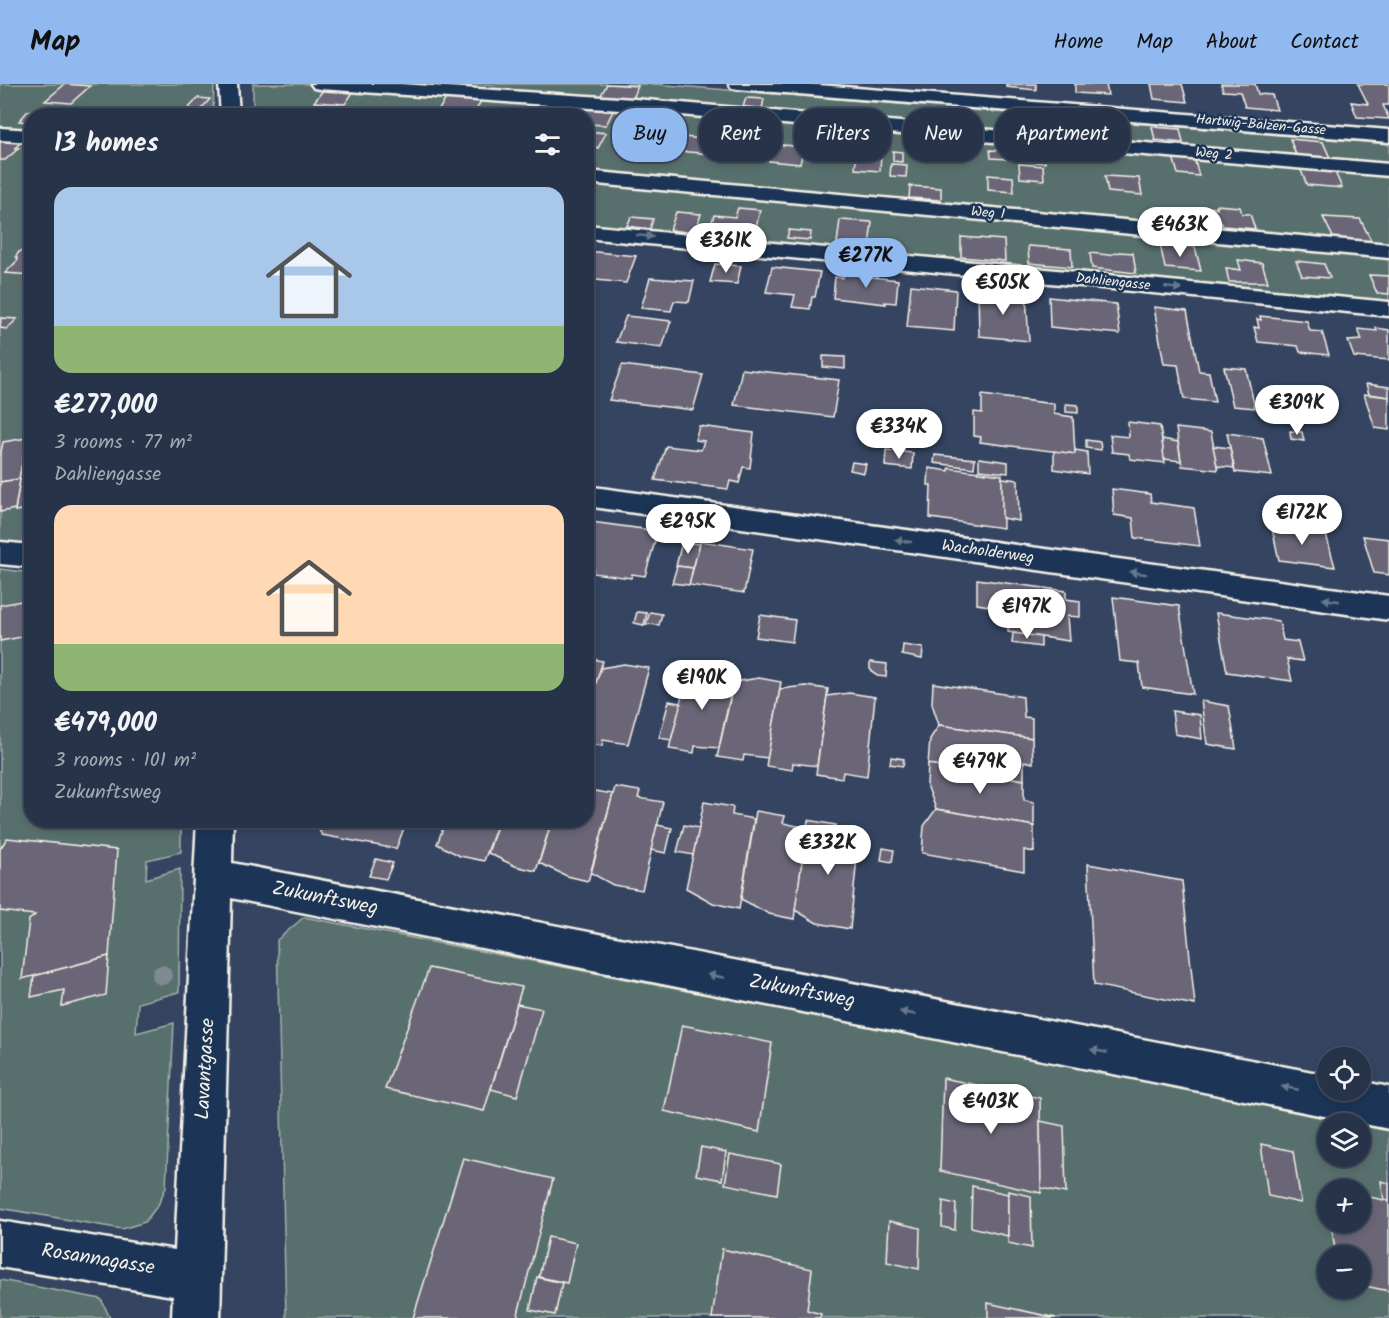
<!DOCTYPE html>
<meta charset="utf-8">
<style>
:root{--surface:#273349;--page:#333f53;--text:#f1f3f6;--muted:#a4aab4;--line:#434e61;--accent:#90b9f0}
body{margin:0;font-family:Kalam,sans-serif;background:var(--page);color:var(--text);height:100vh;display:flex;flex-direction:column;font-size:22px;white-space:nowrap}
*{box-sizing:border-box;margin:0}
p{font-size:20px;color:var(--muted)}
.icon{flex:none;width:33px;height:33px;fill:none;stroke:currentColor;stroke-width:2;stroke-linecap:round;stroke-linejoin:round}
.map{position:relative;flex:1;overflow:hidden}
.panel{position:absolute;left:24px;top:24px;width:570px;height:720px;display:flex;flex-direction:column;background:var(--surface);border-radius:24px;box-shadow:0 3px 9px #0003,0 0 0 2px var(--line)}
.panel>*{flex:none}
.guide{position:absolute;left:612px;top:24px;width:570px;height:54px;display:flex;gap:12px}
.controls{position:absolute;left:1317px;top:963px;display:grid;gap:12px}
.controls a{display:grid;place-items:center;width:54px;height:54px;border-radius:50%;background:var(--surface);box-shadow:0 3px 9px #0003,0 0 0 2px var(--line);font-size:30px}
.price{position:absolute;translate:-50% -51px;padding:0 14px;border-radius:21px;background:#fff;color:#222;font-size:20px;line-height:39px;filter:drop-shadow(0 2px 3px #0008)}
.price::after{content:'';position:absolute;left:50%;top:36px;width:18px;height:14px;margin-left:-9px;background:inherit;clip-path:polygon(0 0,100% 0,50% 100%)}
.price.current{background:var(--accent);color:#111}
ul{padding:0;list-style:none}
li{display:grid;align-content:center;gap:12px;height:318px;padding:0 30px}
li span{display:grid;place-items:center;height:186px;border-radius:18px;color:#555}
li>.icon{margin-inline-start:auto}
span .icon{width:108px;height:108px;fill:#fffc;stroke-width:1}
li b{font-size:26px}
h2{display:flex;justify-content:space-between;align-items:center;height:72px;padding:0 30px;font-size:26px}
.chip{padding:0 21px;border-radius:24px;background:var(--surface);box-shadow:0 3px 9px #0003,0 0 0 2px var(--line);font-size:21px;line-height:54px}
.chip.current{background:var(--accent);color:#111}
header{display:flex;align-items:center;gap:36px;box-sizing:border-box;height:84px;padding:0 30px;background:var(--accent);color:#111}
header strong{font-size:28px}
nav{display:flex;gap:33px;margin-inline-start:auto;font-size:21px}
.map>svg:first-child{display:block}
.green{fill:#58706d;stroke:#a6b0aa;stroke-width:1.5;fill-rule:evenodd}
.building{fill:#6b6678;stroke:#f4f1e8;stroke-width:1.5}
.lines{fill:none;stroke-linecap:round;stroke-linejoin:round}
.minor-casing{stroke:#f4f1e8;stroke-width:5}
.minor{fill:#1d3557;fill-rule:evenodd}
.tree{fill:#7f8a94}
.oneway{fill:#68778a}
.labels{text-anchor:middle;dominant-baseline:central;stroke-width:5;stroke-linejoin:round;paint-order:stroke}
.far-street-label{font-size:14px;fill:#f4f1e8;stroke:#1d3557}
.street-label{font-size:16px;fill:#f4f1e8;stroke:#1d3557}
.near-street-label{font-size:20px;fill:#f4f1e8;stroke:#1d3557}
</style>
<header>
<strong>Map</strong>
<nav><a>Home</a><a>Map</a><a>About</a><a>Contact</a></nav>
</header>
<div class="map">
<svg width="1389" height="1234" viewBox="0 0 1389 1234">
<rect width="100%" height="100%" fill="#344461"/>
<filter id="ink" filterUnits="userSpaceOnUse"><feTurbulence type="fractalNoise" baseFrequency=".0167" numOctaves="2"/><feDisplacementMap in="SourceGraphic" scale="12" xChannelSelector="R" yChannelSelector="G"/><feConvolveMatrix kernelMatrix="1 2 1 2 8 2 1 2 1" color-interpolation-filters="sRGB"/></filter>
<g filter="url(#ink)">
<g class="green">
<polygon points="0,0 214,0 213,31 32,32 31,462 0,459"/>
<polygon points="253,0 654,0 1389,60 1389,224 587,144 586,32 253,31"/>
<polygon points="0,485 31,489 32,736 181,737 181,768 147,776 146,795 180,785 179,908 138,919 136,949 174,939 166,1103 158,1121 145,1138 122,1145 0,1124"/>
<path d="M304,833L879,944L1353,1039L1328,1040V1072H1360L1361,1041L1389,1047V1234H286L277,856ZM1328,1106H1360V1138H1328ZM1328,1172H1360V1204H1328Z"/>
<polygon points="0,1196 101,1215 110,1234 0,1234"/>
</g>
<g class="building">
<polygon points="65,0 90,2 71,19 45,17"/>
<polygon points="607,0 638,2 632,17 599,15"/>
<polygon points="1006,0 1036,0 1036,6 1006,3"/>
<polygon points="1075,0 1106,0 1108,11 1075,9"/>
<polygon points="1151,0 1182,0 1187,18 1154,15"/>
<polygon points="1221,0 1255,0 1258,10 1272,11 1277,26 1245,23 1240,8 1223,7"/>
<polygon points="1358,0 1389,0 1389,21 1383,21 1389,35 1357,33 1351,18 1368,20"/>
<polygon points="324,5 354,7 345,20 314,18"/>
<polygon points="447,13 482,15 474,30 438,27"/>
<polygon points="198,14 210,15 200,26 188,25"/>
<polygon points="746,14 764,15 762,25 743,23"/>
<polygon points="583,22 614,25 606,41 586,40 586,32 579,32"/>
<polygon points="39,26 49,27 58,27 53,32 32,32"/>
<polygon points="28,27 37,27 26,38 19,37"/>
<polygon points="1010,32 1036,34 1038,45 1010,43"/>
<polygon points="710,33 750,37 746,53 705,49"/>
<polygon points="1152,43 1180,45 1183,59 1155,56"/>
<polygon points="849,45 886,48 885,63 853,62 854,57 847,57"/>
<polygon points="586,47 606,49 598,64 595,63 593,67 586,66"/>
<polygon points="636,48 667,51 661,66 629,63"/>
<polygon points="682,53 717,56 712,70 677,67"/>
<polygon points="1290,55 1323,58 1330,74 1296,71"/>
<polygon points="0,56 21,58 15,64 19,64 5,76 0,76"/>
<polygon points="1011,57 1043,60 1045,79 1025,77 1024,71 1012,70"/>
<polygon points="773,60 804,63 800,80 769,77"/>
<polygon points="947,63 966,65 966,73 947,71"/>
<polygon points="990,66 1006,67 1007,75 991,74"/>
<polygon points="857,67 881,69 880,87 855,85"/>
<polygon points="893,67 902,68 902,78 893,77"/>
<polygon points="1173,73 1194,74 1199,92 1178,90"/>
<polygon points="891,80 907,81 906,93 890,92"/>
<polygon points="1019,80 1043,82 1044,96 1020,94"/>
<polygon points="1300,84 1334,86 1342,104 1307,101"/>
<polygon points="988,91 1013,93 1014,108 988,106"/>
<polygon points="1105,92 1139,94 1142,111 1108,108"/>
<polygon points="910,102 941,104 941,116 909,114"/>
<polygon points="1216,121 1240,123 1242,130 1250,130 1255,145 1223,142 1221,138 1206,136 1202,123 1217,124"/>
<polygon points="738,124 760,126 754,152 709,148 714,131 735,133"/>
<polygon points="676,128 701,130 695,149 670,146"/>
<polygon points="631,133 653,135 650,145 627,142"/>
<polygon points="1323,133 1360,135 1372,158 1334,155"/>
<polygon points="840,136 872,138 869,162 837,159"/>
<polygon points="789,146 811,148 810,156 787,154"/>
<polygon points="961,153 1004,156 1005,177 961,173"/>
<polygon points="1160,160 1195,163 1201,187 1165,184"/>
<polygon points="1028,162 1071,165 1072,183 1029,179"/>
<polygon points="29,165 32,165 32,191 5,189 18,176 16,172 19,168"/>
<polygon points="586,167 636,172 626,199 586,195"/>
<polygon points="1119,168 1133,169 1136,189 1092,184 1090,169 1109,171"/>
<polygon points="1238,176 1262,179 1268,198 1229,198 1226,184 1241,186"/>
<polygon points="1296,177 1324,180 1330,194 1302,192"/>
<polygon points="715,180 741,182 737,200 710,198"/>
<polygon points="772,183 820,188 815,213 812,213 810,225 792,223 795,211 766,208"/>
<polygon points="844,190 898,196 896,219 885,218 886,220 833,214 835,193 843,194"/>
<polygon points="1369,191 1389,192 1389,210 1377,209"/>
<polygon points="650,194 694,197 689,218 674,217 671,227 641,224"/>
<polygon points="911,201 956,206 954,247 907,243"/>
<polygon points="978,206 1026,211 1029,257 979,252"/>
<polygon points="1049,213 1116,220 1120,250 1050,243"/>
<polygon points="1154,223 1187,227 1199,287 1209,288 1215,318 1184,315 1178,281 1164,280"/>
<polygon points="626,232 671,237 662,264 616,258"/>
<polygon points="1260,232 1307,237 1310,247 1322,248 1329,271 1300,268 1298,262 1258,258 1254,243 1259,244 1257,235 1261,236"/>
<polygon points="1,234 17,235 7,245 0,244"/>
<polygon points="1376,244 1389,246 1389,276 1354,273 1348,257 1362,256 1358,245 1377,247"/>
<polygon points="823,272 845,273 845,285 823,283"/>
<polygon points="622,281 703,291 693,326 609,316"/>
<polygon points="1224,283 1246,285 1255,324 1233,322"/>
<polygon points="742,285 839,296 833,333 734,321"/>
<polygon points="1366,300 1389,303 1389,313 1369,310"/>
<polygon points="1364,310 1389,313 1389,346 1375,344"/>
<polygon points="982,311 1054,320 1054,330 1073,333 1075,370 980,358 981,353 974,352 974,328 982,329"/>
<polygon points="1066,320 1078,321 1078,329 1066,328"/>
<polygon points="1128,338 1160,342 1165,379 1130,375 1129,370 1112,368 1110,351 1129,353"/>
<polygon points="699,342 754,349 750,384 743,383 739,399 730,397 728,405 655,396 666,362 701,366 704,357 695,356"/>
<polygon points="1176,344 1211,348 1218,386 1182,382"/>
<polygon points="1290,347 1302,348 1304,357 1291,355"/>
<polygon points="28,349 32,349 32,373 23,375"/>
<polygon points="1227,349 1263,354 1272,392 1235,388"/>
<polygon points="27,354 19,395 0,398 0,373 3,358"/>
<polygon points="1162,355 1178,358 1181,377 1164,375"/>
<polygon points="1086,356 1100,358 1101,366 1086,364"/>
<polygon points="1213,362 1230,364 1234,384 1217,382"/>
<polygon points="886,366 913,369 912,385 885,382"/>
<polygon points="1075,366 1087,368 1088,390 1054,385 1054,367 1075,370"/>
<polygon points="935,371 975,375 974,384 934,379"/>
<polygon points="32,373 32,393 19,395 23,375"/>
<polygon points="979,374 1008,378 1008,389 979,386"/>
<polygon points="852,378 866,380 864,389 850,386"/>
<polygon points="929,384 949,387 949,384 1002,391 1003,444 930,434 931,401 928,401"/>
<polygon points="32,393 32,424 15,427 20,395"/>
<polygon points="1002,394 1018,396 1019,437 1002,434"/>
<polygon points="20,395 15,425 0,428 0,398"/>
<polygon points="1112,405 1150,410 1151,418 1194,424 1200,462 1135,454 1133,434 1114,431"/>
<polygon points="591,438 658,447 645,492 632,490 631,494 592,489 594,484 586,483 586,451"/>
<polygon points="1271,440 1325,447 1335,483 1279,476"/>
<polygon points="1363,452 1389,455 1389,491 1374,489"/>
<polygon points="700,457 753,465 744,509 689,501"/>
<polygon points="682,458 700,460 693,484 676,482"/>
<polygon points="677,482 693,484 689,501 672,499"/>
<polygon points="977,495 1066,507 1066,515 1080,517 1080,533 1067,532 1069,557 1008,548 1008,525 977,520"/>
<polygon points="1113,513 1179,522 1193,610 1142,603 1139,579 1120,577"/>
<polygon points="32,515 32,551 0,557 0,521"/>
<polygon points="637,528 647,529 644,541 634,539"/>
<polygon points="650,528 662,530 659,541 646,540"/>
<polygon points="1216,529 1279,537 1283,556 1298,558 1303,577 1287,575 1292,597 1227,588"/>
<polygon points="760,531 795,536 792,558 756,553"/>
<polygon points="1013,549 1041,553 1041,563 1012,559"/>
<polygon points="903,561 923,564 922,575 902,571"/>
<polygon points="586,574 603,577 586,629"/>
<polygon points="870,578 887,580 886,593 877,592 870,585"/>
<polygon points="624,580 649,584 628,660 603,656 602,662 586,659 586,629 601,584"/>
<polygon points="709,586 735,590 719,664 695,662 694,669 669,665 687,590"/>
<polygon points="759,594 781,598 768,674 744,671 743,677 717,673 734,598"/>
<polygon points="933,599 1023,613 1024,633 1032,634 1032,654 939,641 932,620"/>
<polygon points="805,602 828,605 817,682 793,679 792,686 766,682 780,605"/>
<polygon points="849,609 875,613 867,692 843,688 842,694 816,690 827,612"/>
<polygon points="669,617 681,619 671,656 659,654"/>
<polygon points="1201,617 1229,622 1236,665 1207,660"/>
<polygon points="1172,627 1200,631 1202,655 1175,650"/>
<polygon points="939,641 1032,654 1033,679 1024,677 1024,696 928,680 930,655"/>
<polygon points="891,673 904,675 903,682 890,680"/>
<polygon points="928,680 1024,696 1024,716 1034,718 1034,742 936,725 927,701"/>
<polygon points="586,698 592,699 589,706 613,710 588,797 567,792 539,779 552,736 586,736"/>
<polygon points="615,703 640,707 638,714 663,718 642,806 613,801 591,789"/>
<polygon points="704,718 733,723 732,731 754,735 739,825 713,819 686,804"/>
<polygon points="936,725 1034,742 1034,768 1024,766 1024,787 922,769 924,742"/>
<polygon points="756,727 785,732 783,739 807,744 794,835 769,830 741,815"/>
<polygon points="313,736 398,736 396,742 404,744 396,765 322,751"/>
<polygon points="446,736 499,736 484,777 460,772 437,760"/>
<polygon points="499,736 552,736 536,787 515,782 488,769"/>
<polygon points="808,736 836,741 834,748 859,753 850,845 817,839 795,826"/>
<polygon points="657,741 672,744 666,769 651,766"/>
<polygon points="684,741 699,744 693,771 677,768"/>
<polygon points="7,754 117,766 109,872 22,895 29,836 35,831 0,827 0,765"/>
<polygon points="883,764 894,766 892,778 881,776"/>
<polygon points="376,775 393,779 386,795 369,792"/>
<polygon points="1088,780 1182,797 1195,921 1094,901"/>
<polygon points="109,872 106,911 62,922 64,906 31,913 34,892"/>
<polygon points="429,884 522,903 484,1027 385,1005"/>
<polygon points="517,920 542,925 517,1012 491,1005"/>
<polygon points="682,941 772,959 759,1048 664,1027"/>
<polygon points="943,994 1040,1014 1041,1109 940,1087"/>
<polygon points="1040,1037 1064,1042 1066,1109 1041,1104"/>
<polygon points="1261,1060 1293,1067 1301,1119 1268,1112"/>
<polygon points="701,1063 726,1068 722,1096 696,1091"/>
<polygon points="730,1070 781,1080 777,1110 725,1100"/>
<polygon points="463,1074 553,1095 517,1234 413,1234"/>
<polygon points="1381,1097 1389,1099 1389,1117 1384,1116"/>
<polygon points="972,1102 1008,1110 1008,1152 971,1143"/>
<polygon points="1008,1107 1031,1112 1032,1164 1008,1159"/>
<polygon points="1360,1111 1389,1117 1389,1207 1360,1201 1360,1172 1336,1172 1331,1138 1360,1138"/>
<polygon points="943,1117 956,1120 955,1146 942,1143"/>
<polygon points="889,1137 920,1144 919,1185 887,1178"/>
<polygon points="548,1153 576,1159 567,1199 539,1193"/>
<polygon points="722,1165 812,1185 807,1226 821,1230 820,1234 712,1234"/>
<polygon points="537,1193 562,1199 555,1231 530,1226"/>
<polygon points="988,1219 1056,1234 988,1234"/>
</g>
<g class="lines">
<defs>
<g id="minor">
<polygon points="219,0 237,0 239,32 221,32"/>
<polygon points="311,0 401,0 634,15 1389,80 1389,92 634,27 320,5 314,4"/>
<polygon points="729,0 806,0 1389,46 1389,58 738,5 732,4"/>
<polygon points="0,44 32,46 32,58 0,56"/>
<polygon points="586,87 1389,160 1389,174 586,99"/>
<polygon points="586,141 1389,218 1389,232 586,154"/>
<polygon points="586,402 1389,512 1389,536 586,422"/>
<polygon points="0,458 32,461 32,483 0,480"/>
<polygon points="197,736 233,736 232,779 1328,991 1328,1006 1360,1006 1360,997 1389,1003 1389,1045 231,814 220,1234 172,1234 173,1212 0,1183 0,1137 175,1166"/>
</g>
</defs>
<use href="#minor" class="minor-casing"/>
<use href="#minor" class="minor"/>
</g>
<circle class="tree" cx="162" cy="891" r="10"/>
<defs><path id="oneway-solid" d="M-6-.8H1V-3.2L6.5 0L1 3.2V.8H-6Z" transform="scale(1.5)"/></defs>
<g class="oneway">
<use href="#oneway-solid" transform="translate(645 152) rotate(6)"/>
<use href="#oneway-solid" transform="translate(1173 204) rotate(6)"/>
<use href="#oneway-solid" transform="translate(903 457) rotate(-172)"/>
<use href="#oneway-solid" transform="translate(1138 489) rotate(-172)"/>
<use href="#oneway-solid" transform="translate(1331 516) rotate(-172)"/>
<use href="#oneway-solid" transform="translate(716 892) rotate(-169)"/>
<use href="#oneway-solid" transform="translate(908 929) rotate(-169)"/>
<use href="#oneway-solid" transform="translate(1099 967) rotate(-169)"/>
<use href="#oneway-solid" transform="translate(1290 1004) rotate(-169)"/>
</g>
</g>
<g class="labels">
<g class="far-street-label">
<text transform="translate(1261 41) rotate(5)">Hartwig-Balzen-Gasse</text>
<text transform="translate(1214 70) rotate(5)">Weg 2</text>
<text transform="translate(988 129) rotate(5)">Weg 1</text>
<text transform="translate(1113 198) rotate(6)">Dahliengasse</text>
</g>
<g class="street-label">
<text transform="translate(988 468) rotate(8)">Wacholderweg</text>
</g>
<g class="near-street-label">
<text transform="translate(325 815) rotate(11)">Zukunftsweg</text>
<text transform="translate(802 908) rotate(11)">Zukunftsweg</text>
<text transform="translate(206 985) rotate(-87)">Lavantgasse</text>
<text transform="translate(98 1176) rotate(9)">Rosannagasse</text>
</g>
</g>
</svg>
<div class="controls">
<a><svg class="icon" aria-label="locate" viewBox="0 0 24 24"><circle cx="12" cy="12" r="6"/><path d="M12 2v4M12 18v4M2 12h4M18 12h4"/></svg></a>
<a><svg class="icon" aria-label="layers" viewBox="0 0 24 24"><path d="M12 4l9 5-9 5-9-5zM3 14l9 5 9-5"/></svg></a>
<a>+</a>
<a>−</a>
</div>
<b class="price" style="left:1180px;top:174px">€463K</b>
<b class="price" style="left:726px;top:190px">€361K</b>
<b class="price current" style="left:866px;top:205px">€277K</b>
<b class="price" style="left:1003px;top:232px">€505K</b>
<b class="price" style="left:1297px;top:352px">€309K</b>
<b class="price" style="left:899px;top:376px">€334K</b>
<b class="price" style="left:1302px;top:462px">€172K</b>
<b class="price" style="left:688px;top:471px">€295K</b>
<b class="price" style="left:1027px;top:556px">€197K</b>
<b class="price" style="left:702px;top:627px">€190K</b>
<b class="price" style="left:980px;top:711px">€479K</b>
<b class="price" style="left:828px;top:792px">€332K</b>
<b class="price" style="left:991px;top:1051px">€403K</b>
<div class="guide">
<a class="chip current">Buy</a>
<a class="chip">Rent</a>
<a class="chip">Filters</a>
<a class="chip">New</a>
<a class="chip">Apartment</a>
</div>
<section class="panel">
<h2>13 homes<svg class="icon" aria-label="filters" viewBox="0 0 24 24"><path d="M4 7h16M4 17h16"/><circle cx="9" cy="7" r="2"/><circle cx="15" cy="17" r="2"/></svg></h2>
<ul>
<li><span style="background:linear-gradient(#a9c7e8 75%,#8fb573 0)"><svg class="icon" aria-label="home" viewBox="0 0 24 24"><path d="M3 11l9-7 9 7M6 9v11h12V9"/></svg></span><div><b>€277,000</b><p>3 rooms · 77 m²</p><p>Dahliengasse</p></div></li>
<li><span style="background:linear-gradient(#ffd9b3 75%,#8fb573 0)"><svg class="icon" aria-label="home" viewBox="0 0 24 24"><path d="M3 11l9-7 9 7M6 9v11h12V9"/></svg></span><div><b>€479,000</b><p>3 rooms · 101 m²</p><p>Zukunftsweg</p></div></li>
</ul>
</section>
</div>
